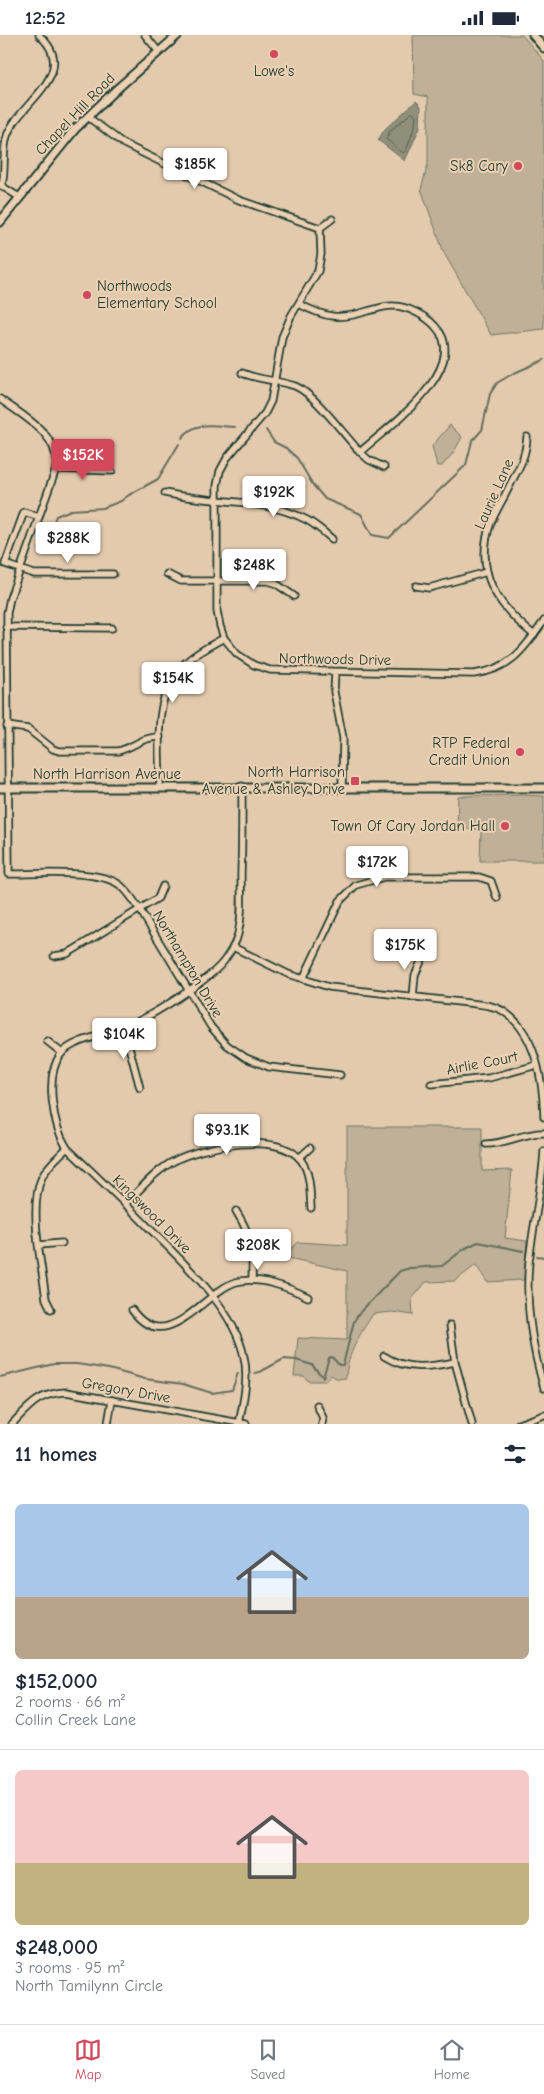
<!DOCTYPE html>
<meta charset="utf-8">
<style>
:root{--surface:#fff;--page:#f2f2f3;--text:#1f2937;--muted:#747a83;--line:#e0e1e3;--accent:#d1495b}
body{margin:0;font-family:"Comic Neue",sans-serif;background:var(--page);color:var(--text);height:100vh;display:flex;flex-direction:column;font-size:19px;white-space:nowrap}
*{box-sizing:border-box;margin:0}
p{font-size:16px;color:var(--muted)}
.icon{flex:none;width:28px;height:28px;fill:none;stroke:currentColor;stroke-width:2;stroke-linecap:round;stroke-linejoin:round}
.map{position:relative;height:1389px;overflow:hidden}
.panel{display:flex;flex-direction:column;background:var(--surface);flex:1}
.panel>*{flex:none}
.price{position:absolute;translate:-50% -42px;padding:0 11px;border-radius:5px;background:#fff;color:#222;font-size:16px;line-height:32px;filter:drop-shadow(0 1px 2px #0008)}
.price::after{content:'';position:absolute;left:50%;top:30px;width:15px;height:11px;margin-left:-8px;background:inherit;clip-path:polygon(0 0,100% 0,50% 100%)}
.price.current{background:var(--accent);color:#fff}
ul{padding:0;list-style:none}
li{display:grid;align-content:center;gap:10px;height:265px;padding:0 15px}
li+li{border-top:1px solid var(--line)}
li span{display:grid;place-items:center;height:155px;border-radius:8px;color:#555}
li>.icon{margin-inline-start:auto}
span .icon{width:90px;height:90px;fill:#fffc;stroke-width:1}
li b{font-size:21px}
h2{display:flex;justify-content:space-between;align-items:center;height:60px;padding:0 15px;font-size:21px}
.status{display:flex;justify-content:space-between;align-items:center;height:35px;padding:0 25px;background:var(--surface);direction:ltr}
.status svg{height:14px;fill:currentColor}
.menu{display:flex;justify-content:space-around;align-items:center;height:70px;border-top:1px solid var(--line);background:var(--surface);font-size:14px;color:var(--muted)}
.menu a{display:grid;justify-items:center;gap:2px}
.menu .current{color:var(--accent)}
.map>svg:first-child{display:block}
.green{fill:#bfb097;stroke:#6f7666}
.water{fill:#908f7a;stroke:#636e5e}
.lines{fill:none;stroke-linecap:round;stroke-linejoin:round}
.shore{stroke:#4c5e50;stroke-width:1}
.stream{stroke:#636e5e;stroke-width:2}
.minor-casing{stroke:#1f3d34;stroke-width:9}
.major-casing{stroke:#1f3d34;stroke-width:11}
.minor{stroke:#ecd0b2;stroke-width:5.5}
.major{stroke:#ecd0b2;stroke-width:7}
.poi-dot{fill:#d1495b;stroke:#ecd0b2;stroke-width:2}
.labels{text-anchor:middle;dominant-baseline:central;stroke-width:4;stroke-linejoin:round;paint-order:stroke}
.poi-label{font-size:15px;fill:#1f3d34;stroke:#ecd0b2;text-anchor:end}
.street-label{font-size:15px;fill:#1f3d34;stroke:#ecd0b2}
</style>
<div class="status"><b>12:52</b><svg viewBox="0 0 49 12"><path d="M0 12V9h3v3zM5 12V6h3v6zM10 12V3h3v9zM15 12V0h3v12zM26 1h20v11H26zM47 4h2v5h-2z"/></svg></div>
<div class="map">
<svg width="544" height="1389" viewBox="0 0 544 1389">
<rect width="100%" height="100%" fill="#e4caad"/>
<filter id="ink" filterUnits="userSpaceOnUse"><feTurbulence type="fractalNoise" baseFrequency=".02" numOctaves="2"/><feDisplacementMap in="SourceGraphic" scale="10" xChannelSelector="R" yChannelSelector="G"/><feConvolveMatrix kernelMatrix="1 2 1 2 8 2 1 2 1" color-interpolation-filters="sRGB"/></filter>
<g filter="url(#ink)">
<g class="green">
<polygon points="413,0 522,0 544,26 544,294 491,300 444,218 421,154 428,129 428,62 414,59"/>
<polygon points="450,390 462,402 454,417 442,431 437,431 432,411"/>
<polygon points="523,760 544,761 544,826 480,826 481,794 457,794 458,761"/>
<path d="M347,1092H482V1136L512,1135L505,1203L527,1206L524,1245L487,1247L476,1230L455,1246L426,1247L412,1264L413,1280L392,1277L373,1279C360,1299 347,1319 346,1343L338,1344L331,1340L326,1346H308L304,1341H294L298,1303L347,1305V1236L284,1222L298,1207L347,1210Z"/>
</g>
<polygon class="water" points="416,66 421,71 420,92 405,126 378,105 385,94"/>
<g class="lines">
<polygon class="shore" points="412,78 416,80 415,91 406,116 403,118 386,104 390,96"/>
<g class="stream">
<polyline points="266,395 274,407 286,413 297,423 313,450 325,464 361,479 372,500 389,503 466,430 472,406 482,395 490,359 497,348 512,339 544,325"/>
<path d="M182,403C195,385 215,391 235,392"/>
<polyline points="39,514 47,505 56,481 71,475 103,473 121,466 129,460 158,444 179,409"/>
<polyline points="537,1221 544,1222"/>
<polyline points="255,1338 260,1337 284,1324 296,1325 312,1330 323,1342 329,1323 332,1322 339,1330 343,1330 354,1286 361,1276 400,1236 410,1233 442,1231 464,1214 478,1207 523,1216"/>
<polyline points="0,1342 54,1329 77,1329 109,1334 145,1344 183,1349 212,1358 232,1355 238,1338"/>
</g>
<defs>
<g id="minor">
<polyline points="145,0 159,17"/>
<polyline points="88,82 124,109 239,165 320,193"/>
<polyline points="0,150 19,162"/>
<path d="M2,150C6,134 2,117 7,101C18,68 82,38 39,0"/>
<path d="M320,193L321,219L318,236L291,281L282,302L271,366L265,378L227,423L220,436L217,451V576L220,591L224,603L237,619L254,630L270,635L474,639C511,634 524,614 544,586"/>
<polyline points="320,193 332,184"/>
<path d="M299,269C326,283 339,285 368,276C377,274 385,270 394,271C407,271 426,281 435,291C474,332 387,393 360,417"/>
<path d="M242,338C259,345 277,345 295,351C315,359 344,400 360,417L369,425L384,432"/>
<path d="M0,364C24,382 61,400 56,434L10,563L7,578L9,839C38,839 98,834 120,850C129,857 134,866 140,875L211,992L227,1010L246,1023L269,1032L340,1040"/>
<path d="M527,402C526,423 518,434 509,452C503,465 495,477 490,490C474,539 498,571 534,600"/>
<polyline points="56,434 112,436"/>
<path d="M165,458C212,469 263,462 307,485C316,490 324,497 332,504"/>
<polyline points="39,482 24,477 5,529 34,539 113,539"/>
<polyline points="167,539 181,546 268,546 275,548 294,561"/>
<polyline points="416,551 429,553 487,537"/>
<polyline points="6,592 112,593"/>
<polyline points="335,637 334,657 343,703 342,753"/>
<path d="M7,691L28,694L53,714L59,716H118C135,712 141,702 160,702"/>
<path d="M160,753C160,711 151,660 185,628C197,617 211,610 224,603"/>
<path d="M233,912L288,939L329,952L477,969C486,970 495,971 503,976C536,997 543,1047 544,1082"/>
<polyline points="54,921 67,919 158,863 163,851"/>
<polyline points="303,944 340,866 356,850 384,842 479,842 491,846 497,863"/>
<polyline points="413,962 415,940 425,918"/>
<polyline points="124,993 140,1053"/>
<polyline points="47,1006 62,1018"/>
<polyline points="431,1049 489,1043 537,1030"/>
<path d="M486,1109C507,1109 524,1097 544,1098"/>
<path d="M544,1116C542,1153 533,1190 529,1227C525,1269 532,1312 544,1353"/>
<polyline points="299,1123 310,1113"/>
<path d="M125,1169C141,1154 155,1136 174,1126C202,1111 279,1096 301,1125C311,1139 310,1157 311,1173"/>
<path d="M236,1176C252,1201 253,1216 252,1245"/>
<polyline points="39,1210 62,1208"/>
<path d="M51,1274L46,1264C42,1231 28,1172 42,1142C48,1130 58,1122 67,1113"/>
<path d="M132,1275C167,1323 203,1257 236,1247C258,1241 288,1252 308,1262"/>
<polyline points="450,1290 455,1327 472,1389"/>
<path d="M384,1321C407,1336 430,1332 455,1327"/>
<polyline points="317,1370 323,1383 322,1389"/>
<path d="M12,1389C30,1370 39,1358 66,1357L246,1389"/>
<polyline points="108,1389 112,1365"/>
<path d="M239,1389C243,1367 249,1344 244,1322C235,1275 184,1228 151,1195C124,1167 95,1140 67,1113C53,1091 44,1041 61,1019C73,1004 107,1000 124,993C148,983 213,944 226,923C231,916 236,908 238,899C243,879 241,859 241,839C242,810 242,781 242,751"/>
<polyline points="518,1389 544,1380"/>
</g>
<g id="major">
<polyline points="533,0 544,13"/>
<polyline points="0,187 75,94 118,53 178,0"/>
<polyline points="0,753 544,753"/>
</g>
</defs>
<use href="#minor" class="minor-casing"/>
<use href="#major" class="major-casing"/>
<use href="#minor" class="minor"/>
<use href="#major" class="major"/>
</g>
</g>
<g class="poi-dot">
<circle cx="274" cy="19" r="5"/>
<circle cx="518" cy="131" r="5"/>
<circle cx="87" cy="260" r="5"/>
<circle cx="520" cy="717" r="5"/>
<rect x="350" y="741" width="10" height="10" rx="2.5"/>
<circle cx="505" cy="791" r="5"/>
</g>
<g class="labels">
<g class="poi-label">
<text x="274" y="36" text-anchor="middle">Lowe's</text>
<text x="508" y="131">Sk8 Cary</text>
<text x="97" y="251" text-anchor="start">Northwoods<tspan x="97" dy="17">Elementary School</tspan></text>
<text x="510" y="708">RTP Federal<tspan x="510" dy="17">Credit Union</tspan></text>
<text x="345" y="737">North Harrison<tspan x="345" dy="17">Avenue &amp; Ashley Drive</tspan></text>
<text x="495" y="791">Town Of Cary Jordan Hall</text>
</g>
<g class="street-label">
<text transform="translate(75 79) rotate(-46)">Chapel Hill Road</text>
<text transform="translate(494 459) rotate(-66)">Laurie Lane</text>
<text transform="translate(335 624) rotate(1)">Northwoods Drive</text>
<text x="107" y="739">North Harrison Avenue</text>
<text transform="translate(188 929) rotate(59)">Northampton Drive</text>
<text transform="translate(482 1028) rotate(-11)">Airlie Court</text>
<text transform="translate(152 1179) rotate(45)">Kingswood Drive</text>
<text transform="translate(126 1355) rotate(10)">Gregory Drive</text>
</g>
</g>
</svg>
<b class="price" style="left:195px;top:155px">$185K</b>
<b class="price current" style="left:83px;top:446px">$152K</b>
<b class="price" style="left:274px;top:483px">$192K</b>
<b class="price" style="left:68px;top:529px">$288K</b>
<b class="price" style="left:254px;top:556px">$248K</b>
<b class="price" style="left:173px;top:669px">$154K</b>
<b class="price" style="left:377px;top:853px">$172K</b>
<b class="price" style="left:405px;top:936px">$175K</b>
<b class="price" style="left:124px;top:1025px">$104K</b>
<b class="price" style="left:227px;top:1121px">$93.1K</b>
<b class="price" style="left:258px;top:1236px">$208K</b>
</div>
<section class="panel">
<h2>11 homes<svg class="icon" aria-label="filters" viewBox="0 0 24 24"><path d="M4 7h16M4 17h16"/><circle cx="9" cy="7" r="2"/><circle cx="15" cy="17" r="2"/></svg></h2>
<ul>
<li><span style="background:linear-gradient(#a9c7e8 60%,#b9a48a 0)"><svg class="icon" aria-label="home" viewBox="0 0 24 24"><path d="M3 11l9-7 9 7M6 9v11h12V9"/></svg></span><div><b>$152,000</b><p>2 rooms · 66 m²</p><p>Collin Creek Lane</p></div></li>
<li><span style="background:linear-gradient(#f6c9c9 60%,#c2b280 0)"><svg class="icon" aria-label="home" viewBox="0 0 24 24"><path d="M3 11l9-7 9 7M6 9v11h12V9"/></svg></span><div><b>$248,000</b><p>3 rooms · 95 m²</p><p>North Tamilynn Circle</p></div></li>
</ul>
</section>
<nav class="menu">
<a class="current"><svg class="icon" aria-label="map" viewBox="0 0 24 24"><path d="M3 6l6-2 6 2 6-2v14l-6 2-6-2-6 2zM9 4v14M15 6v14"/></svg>Map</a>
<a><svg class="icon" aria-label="saved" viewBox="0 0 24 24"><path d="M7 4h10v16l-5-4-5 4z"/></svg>Saved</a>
<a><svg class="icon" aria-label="home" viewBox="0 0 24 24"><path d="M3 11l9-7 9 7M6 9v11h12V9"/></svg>Home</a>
</nav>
